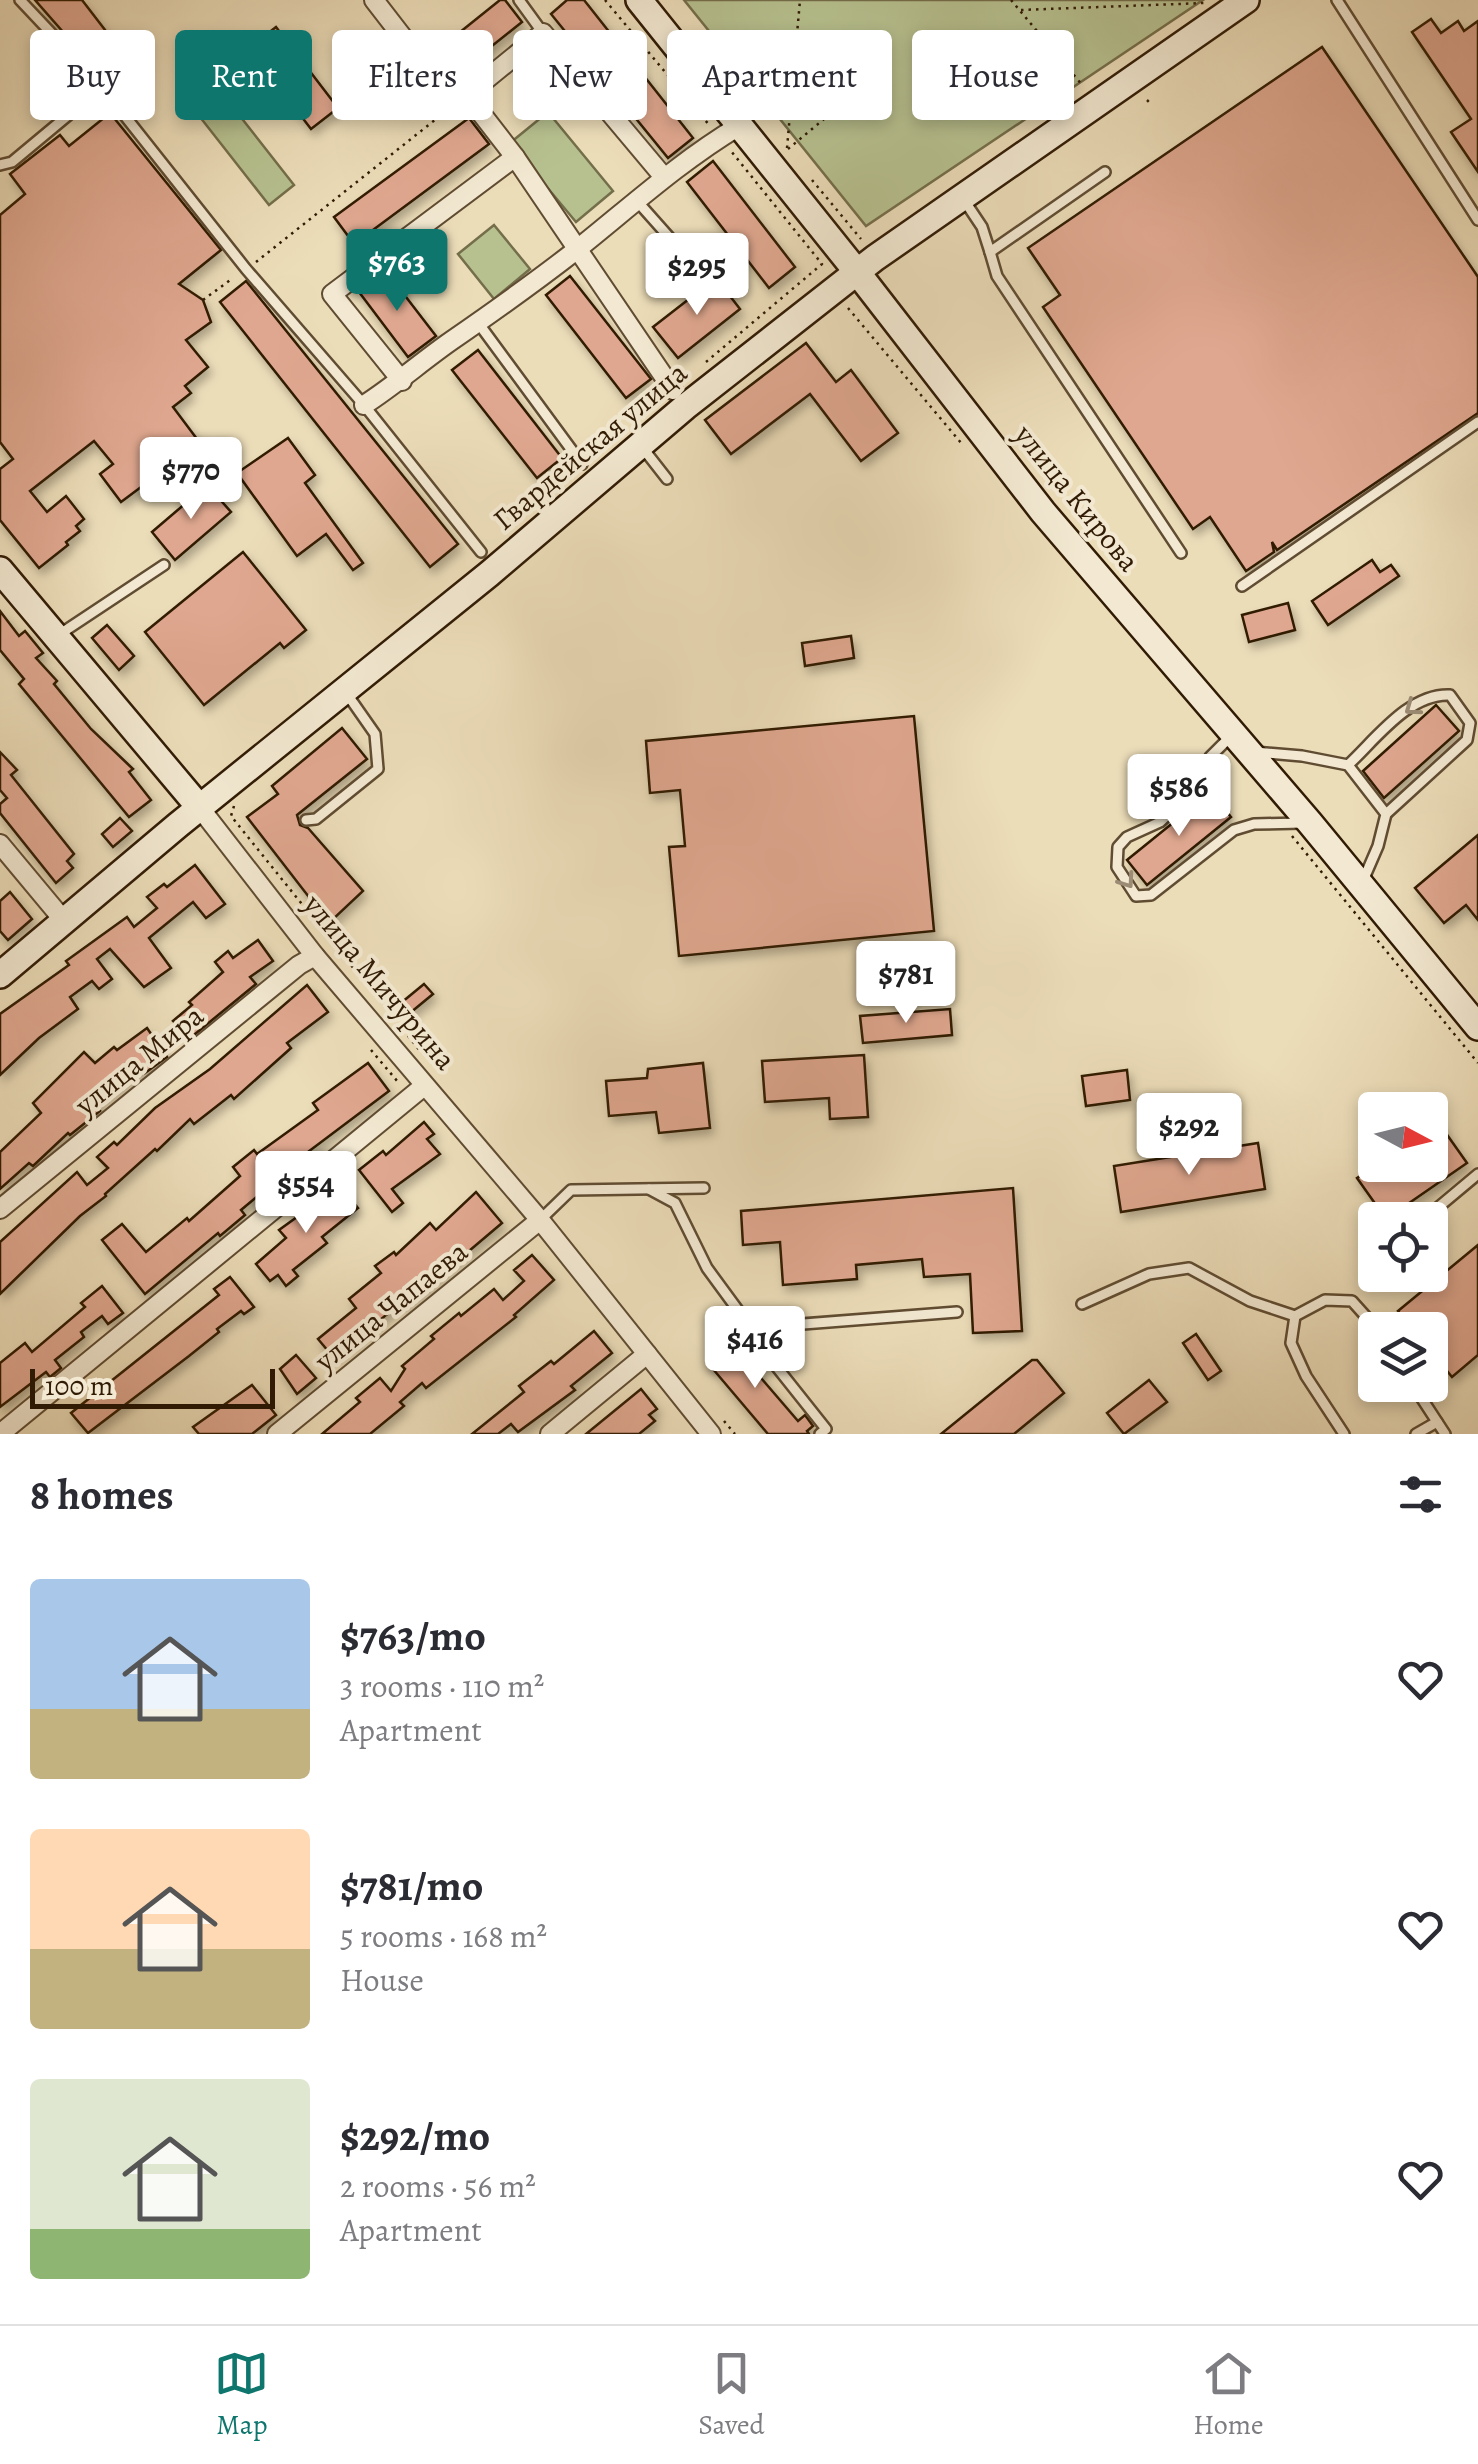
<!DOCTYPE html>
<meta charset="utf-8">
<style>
:root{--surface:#fff;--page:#f2f2f3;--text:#2b2b33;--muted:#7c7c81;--line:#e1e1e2;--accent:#0f766e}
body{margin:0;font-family:Alegreya,serif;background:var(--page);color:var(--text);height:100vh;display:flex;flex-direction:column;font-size:38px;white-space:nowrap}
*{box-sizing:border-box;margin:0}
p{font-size:32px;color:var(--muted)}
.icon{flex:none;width:55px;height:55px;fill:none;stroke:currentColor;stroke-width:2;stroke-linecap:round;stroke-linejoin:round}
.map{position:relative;height:1434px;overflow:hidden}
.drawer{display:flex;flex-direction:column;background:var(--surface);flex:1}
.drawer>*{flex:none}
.guide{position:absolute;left:30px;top:30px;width:1420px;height:90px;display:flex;gap:20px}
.needle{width:65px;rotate:97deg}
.fabs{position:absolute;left:1358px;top:1092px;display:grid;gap:20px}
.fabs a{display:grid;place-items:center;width:90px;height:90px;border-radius:10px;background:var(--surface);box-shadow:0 5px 15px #0003;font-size:50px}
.scale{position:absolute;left:30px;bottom:25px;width:245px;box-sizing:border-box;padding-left:10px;border:5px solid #311b05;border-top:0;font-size:28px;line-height:35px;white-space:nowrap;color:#311b05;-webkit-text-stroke:8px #f3e9d2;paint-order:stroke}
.price{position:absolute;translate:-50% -85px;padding:0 22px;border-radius:10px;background:#fff;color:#222;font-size:32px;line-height:65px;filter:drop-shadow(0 2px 5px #0008)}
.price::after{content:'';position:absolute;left:50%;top:60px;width:30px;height:22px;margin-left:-15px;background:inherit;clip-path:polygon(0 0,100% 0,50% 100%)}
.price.current{background:var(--accent);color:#fff}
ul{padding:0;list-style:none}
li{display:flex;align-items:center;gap:30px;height:250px;padding:0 30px}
li span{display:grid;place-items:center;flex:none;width:280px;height:200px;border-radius:10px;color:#555}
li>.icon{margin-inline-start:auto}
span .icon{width:120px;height:120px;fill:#fffc;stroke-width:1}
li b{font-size:42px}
h2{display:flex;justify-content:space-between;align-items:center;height:120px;padding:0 30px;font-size:42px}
.chip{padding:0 35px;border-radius:10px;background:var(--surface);box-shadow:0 5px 15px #0003;font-size:35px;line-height:90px}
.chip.current{background:var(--accent);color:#fff}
.dock{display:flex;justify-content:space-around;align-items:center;height:140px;border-top:2px solid var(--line);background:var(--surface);font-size:28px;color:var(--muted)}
.dock a{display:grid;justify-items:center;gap:5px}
.dock .current{color:var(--accent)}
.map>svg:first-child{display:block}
.green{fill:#b7c190;stroke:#746e4a;stroke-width:2.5}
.building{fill:#dfa78f;stroke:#311b05;stroke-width:2.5;filter:url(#shadow)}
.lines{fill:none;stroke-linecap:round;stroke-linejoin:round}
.lane-casing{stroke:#604c32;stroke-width:14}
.street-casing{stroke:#604c32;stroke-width:22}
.secondary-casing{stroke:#311b05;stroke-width:30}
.path{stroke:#311b05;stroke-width:2.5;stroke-dasharray:2.5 5;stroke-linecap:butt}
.lane{stroke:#f3e9d2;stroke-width:9}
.street{stroke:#f3e9d2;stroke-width:18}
.secondary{stroke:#f3e9d2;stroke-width:25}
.oneway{stroke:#9c8c76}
.labels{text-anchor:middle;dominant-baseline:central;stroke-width:8;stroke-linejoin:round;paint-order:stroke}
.street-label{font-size:30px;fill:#311b05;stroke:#f3e9d2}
</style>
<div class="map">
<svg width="1478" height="1434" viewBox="0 0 1478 1434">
<defs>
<filter id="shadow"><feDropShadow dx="3.5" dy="6" stdDeviation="5" flood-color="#0004"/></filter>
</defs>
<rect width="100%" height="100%" fill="#ecddb9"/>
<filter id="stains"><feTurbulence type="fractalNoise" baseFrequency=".002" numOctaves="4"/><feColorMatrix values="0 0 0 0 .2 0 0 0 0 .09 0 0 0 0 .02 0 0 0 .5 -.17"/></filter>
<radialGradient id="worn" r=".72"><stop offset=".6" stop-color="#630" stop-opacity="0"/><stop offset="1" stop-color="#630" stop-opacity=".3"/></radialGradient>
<g class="green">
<polygon points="684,0 1203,0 866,226"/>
<polygon points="214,83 294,185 269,205 189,103"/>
<polygon points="548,112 613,191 576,222 510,143"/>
<polygon points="494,225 530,269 494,299 458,254"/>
</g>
<g class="building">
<polygon points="35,0 82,0 112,39 86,58"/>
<polygon points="500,0 505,0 522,22 458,73 439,49"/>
<polygon points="567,0 584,0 693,138 668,158 551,14"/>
<polygon points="1431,19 1441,33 1458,21 1464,31 1478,21 1478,172 1451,132 1471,119 1412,32"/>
<polygon points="276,27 338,108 311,129 249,48"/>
<polygon points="1322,47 1478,277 1478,413 1277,550 1272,542 1274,552 1246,571 1210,517 1193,529 1043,307 1060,295 1028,248"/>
<polygon points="110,113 221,250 179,284 203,300 211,322 186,340 208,367 185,386 191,393 173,407 200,443 121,502 100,474 113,464 94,441 30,491 47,512 66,496 84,519 76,526 80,531 66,542 68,545 39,568 0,520 0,469 13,459 0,442 0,215 25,194 10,174 60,135 69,146"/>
<polygon points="469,118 489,144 354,244 334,217"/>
<polygon points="713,161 795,267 769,288 687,182"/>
<polygon points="386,271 436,336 408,357 359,292"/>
<polygon points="570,276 651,379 626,398 546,295"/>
<polygon points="716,278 740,309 678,358 653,327"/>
<polygon points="246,281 458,544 430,567 220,302"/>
<polygon points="806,343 836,382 851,370 898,433 861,461 810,394 731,454 705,420"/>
<polygon points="478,350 562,458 537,478 452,370"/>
<polygon points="288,438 315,475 305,483 363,563 353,570 326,534 297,556 237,473"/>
<polygon points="207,485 231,512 175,560 152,532"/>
<polygon points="243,552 306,630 284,648 280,643 204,705 145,632"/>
<polygon points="1372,560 1380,572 1391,565 1399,576 1328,625 1312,601"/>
<polygon points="1288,603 1295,630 1249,642 1242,615"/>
<polygon points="0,611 19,636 25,631 43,653 36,658 57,681 54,684 91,729 133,769 129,772 151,800 129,817 19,684 24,679 0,650"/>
<polygon points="107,625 134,656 119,670 92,638"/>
<polygon points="851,636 854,658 805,666 802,643"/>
<polygon points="1436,705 1459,731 1384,798 1363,771"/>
<polygon points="914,716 934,931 679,956 669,847 685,846 680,790 650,793 646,741"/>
<polygon points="342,728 367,759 297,815 300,825 308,828 363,891 329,923 247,817 278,794 272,786"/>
<polygon points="0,752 17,770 11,775 74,854 67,861 73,868 56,883 0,813 0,804 7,798 0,790"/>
<polygon points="1211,792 1231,817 1147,885 1127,860"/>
<polygon points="120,818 132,831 113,847 102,834"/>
<polygon points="1478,835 1478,920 1466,905 1444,923 1415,888"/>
<polygon points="195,865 225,904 206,918 193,902 149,938 171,968 144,987 110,949 97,959 112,979 99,989 92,981 70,997 78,1009 39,1038 0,1075 0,1014 69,965 66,961 127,917 134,927 157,908 147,897 164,884 167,887"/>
<polygon points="10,892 32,919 8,940 0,931 0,901"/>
<polygon points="258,940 273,961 250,977 256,984 189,1039 173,1021 192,1005 189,1002 223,972 215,962 228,951 233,958"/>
<polygon points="424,984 433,994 410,1013 401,1003"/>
<polygon points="307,985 328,1012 287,1043 291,1048 234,1099 231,1095 194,1124 190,1119 157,1151 155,1149 105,1194 106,1196 80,1216 0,1294 0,1242 77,1172 87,1185 108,1168 97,1157 114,1142 117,1145 155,1108 210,1069"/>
<polygon points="950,1009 952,1035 863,1043 860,1016"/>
<polygon points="147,1028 167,1057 145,1073 142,1068 95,1106 100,1111 70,1135 68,1133 33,1166 29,1163 0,1189 0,1152 41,1113 33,1103 84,1052 95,1063 114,1047 117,1050"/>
<polygon points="864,1055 868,1117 830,1119 829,1098 765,1102 762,1061"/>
<polygon points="368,1063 389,1091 276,1176 278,1179 241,1210 245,1215 220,1236 218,1233 145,1294 102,1240 122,1224 146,1252 187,1218 189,1221 240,1176 233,1167 254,1150 257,1154 318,1110 313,1103"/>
<polygon points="703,1063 710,1128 659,1133 656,1112 609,1116 606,1081 647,1078 648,1069"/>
<polygon points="1127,1070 1130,1100 1086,1106 1082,1076"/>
<polygon points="424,1122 434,1134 427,1139 440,1154 392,1189 403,1203 392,1212 359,1170 383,1151 386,1155"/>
<polygon points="1438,1122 1467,1163 1386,1219 1357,1178 1376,1165 1430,1165 1430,1127"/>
<polygon points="1258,1143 1265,1189 1121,1212 1114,1166"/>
<polygon points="340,1186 358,1208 322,1237 327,1243 293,1270 298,1276 286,1286 278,1275 270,1281 256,1264 286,1238 279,1230"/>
<polygon points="1013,1188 1022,1331 973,1333 970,1274 924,1277 922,1259 856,1265 857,1279 783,1285 780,1242 743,1245 741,1211"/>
<polygon points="476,1192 502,1223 430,1284 405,1304 403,1301 334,1358 318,1339 356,1308 349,1299 381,1273 375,1266 394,1252 396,1255 430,1223 436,1230"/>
<polygon points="1478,1245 1478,1355 1452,1377 1430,1350 1430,1330 1413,1330 1398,1311"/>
<polygon points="532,1255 554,1280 514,1315 516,1317 426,1388 422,1383 400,1402 404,1406 370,1434 322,1434 360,1402 356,1398 380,1378 391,1391 405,1369 402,1366 434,1339 431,1336 459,1313 461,1316 494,1289 503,1300 524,1281 514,1270"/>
<polygon points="230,1277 254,1307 244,1314 241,1311 217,1329 219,1332 189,1356 88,1433 71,1413 219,1295 214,1289"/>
<polygon points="102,1286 123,1313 108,1324 102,1316 81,1332 84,1337 55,1360 61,1368 50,1377 46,1372 0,1407 0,1363 25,1343 32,1352 85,1307 81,1303"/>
<polygon points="594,1331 612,1353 571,1386 575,1390 518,1432 511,1424 498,1434 472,1434 524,1392 519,1386 551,1361 554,1364"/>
<polygon points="739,1334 753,1349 743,1357 798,1421 805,1415 813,1426 807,1431 809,1434 768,1434 707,1362"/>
<polygon points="1196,1334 1221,1371 1208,1380 1183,1343"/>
<polygon points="296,1355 316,1378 297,1394 280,1369"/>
<polygon points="1032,1360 1037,1360 1064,1393 1014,1434 941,1434"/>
<polygon points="1149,1380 1167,1402 1124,1434 1107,1413"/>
<polygon points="252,1385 276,1415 252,1434 199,1434 193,1427"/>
<polygon points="641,1389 657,1409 649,1415 655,1421 639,1434 586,1434"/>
</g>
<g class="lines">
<defs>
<g id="lane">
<polyline points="519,0 543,33"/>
<polyline points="1337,0 1478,220"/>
<polyline points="102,87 246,269 364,405 481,552"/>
<polyline points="0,165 12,162 102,87 20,0"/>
<polyline points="964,200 982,227 990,252 1105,172"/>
<polyline points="637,201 701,273"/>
<polyline points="990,252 997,276 1181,553"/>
<polyline points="479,324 582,464"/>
<polyline points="642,447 667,479"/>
<polyline points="1242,586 1478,422"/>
<polyline points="57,636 164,565"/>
<polyline points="1230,737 1210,757 1188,796 1160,822 1127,837 1118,847 1117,867 1136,896 1151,895 1234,830 1254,824 1302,823"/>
<polyline points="1255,752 1302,756 1348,765 1386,814 1378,846 1362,883"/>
<path d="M1348,765C1376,739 1409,693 1450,695L1470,723L1467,740L1386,814"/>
<polyline points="306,820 316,819 378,769 375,734 347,694"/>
<polyline points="649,1189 675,1203 707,1268 751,1328 957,1312"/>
<polyline points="540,1220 571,1190 704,1188"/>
<polyline points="1423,1220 1478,1174"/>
<polyline points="1372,1263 1375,1260"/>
<polyline points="1082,1304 1149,1274 1189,1268 1250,1301 1295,1316 1325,1300 1352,1301 1378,1330"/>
<polyline points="1295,1316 1291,1343 1306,1376 1344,1434"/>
<polyline points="764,1351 826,1429 820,1434"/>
<polyline points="1413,1385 1445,1434"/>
<polyline points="1416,1434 1437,1422"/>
</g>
<g id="street">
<polyline points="374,0 442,88 467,95 543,33 663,176"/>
<polyline points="467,95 515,157 673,390"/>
<polyline points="402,381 332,294 515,157"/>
<path d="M364,405C395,385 421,362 451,341C493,312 534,283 575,251C629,208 679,162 739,126"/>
<polyline points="200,808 315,956 540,1220 711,1434"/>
<polyline points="0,844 65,922"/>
<polyline points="0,1209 299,965 315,956"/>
<polyline points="0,1434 424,1086"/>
<polyline points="277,1434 540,1220"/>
<polyline points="550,1434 647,1354"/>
</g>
<g id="secondary">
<polyline points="639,0 857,272 1043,512 1310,823 1478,1027"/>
<polyline points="0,570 200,808"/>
<polyline points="0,975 178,825 489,574 685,407 875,258 1246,0"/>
</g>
</defs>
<use href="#lane" class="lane-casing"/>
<use href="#street" class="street-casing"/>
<use href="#secondary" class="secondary-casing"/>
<g class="path">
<polyline points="605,0 710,126"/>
<polyline points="1011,0 1083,86"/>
<polyline points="1021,10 1204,3"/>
<polyline points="1147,100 1151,104"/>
<polyline points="787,148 800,0"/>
<polyline points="788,149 848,99"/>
<polyline points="812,180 861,239"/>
<polyline points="256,262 450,108"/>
<polyline points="203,300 233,278"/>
<polyline points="848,308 962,444"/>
<polyline points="706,362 822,264 731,151"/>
<polyline points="594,454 622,431"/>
<polyline points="537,504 572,473"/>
<polyline points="234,806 231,816 421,1052"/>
<polyline points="1292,836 1478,1063"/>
<polyline points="371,1050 398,1082"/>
<polyline points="724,1421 735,1434"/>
</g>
<use href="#lane" class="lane"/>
<use href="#street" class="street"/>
<use href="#secondary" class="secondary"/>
</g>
<defs><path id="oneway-chevron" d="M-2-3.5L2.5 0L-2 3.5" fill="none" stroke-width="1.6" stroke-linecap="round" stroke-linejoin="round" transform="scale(2.5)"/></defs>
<g class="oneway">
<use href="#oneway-chevron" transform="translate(1412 708) rotate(144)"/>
<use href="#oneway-chevron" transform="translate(1127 881) rotate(55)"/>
</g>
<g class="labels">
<g class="street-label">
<text transform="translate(590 446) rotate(-40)">Гвардейская улица</text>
<text transform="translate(1077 498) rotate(51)">улица Кирова</text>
<text transform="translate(380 982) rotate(50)">улица Мичурина</text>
<text transform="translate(139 1060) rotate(-39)">улица Мира</text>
<text transform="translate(391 1306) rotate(-39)">улица Чапаева</text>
</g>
</g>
<rect width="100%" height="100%" filter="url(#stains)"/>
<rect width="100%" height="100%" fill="url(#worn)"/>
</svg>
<div class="fabs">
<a><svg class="needle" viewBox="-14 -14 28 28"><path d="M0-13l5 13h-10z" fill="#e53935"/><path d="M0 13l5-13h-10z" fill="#7c7c81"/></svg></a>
<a><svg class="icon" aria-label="locate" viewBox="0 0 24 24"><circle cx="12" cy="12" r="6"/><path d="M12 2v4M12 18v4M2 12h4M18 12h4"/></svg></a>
<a><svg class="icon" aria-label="layers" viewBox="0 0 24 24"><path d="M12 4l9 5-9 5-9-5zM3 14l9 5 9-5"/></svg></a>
</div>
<div class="scale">100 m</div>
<b class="price current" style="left:397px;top:314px">$763</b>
<b class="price" style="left:697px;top:318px">$295</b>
<b class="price" style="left:191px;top:522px">$770</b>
<b class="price" style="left:1179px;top:839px">$586</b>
<b class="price" style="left:906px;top:1026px">$781</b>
<b class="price" style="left:1189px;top:1178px">$292</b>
<b class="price" style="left:306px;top:1236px">$554</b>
<b class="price" style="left:755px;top:1391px">$416</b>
<div class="guide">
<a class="chip">Buy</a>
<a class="chip current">Rent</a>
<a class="chip">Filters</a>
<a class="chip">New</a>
<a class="chip">Apartment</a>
<a class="chip">House</a>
</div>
</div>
<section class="drawer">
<h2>8 homes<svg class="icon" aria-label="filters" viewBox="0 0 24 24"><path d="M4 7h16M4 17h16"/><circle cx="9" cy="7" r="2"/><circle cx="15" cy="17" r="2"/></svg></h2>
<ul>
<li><span style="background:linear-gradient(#a9c7e8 65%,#c2b280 0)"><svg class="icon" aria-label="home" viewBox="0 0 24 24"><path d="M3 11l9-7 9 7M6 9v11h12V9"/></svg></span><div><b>$763/mo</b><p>3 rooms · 110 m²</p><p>Apartment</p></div><svg class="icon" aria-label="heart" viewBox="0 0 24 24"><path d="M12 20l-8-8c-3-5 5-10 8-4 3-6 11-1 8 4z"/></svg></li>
<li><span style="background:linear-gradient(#ffd9b3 60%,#c2b280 0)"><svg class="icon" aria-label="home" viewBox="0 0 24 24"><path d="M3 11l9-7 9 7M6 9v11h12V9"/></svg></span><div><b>$781/mo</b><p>5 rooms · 168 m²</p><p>House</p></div><svg class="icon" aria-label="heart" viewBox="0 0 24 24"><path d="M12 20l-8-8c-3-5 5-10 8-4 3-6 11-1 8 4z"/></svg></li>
<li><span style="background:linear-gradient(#dfe7d0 75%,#8fb573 0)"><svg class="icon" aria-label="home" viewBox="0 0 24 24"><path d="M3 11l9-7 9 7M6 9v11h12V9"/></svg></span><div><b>$292/mo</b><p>2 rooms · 56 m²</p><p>Apartment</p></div><svg class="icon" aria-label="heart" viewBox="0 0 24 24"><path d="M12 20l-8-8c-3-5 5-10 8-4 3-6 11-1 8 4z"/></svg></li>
</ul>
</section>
<nav class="dock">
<a class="current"><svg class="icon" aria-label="map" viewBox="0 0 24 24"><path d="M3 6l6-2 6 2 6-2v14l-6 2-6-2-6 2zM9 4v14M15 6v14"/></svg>Map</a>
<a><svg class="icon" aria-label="saved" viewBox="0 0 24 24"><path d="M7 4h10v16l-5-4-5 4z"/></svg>Saved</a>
<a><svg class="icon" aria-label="home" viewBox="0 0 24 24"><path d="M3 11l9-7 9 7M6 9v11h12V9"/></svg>Home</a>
</nav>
